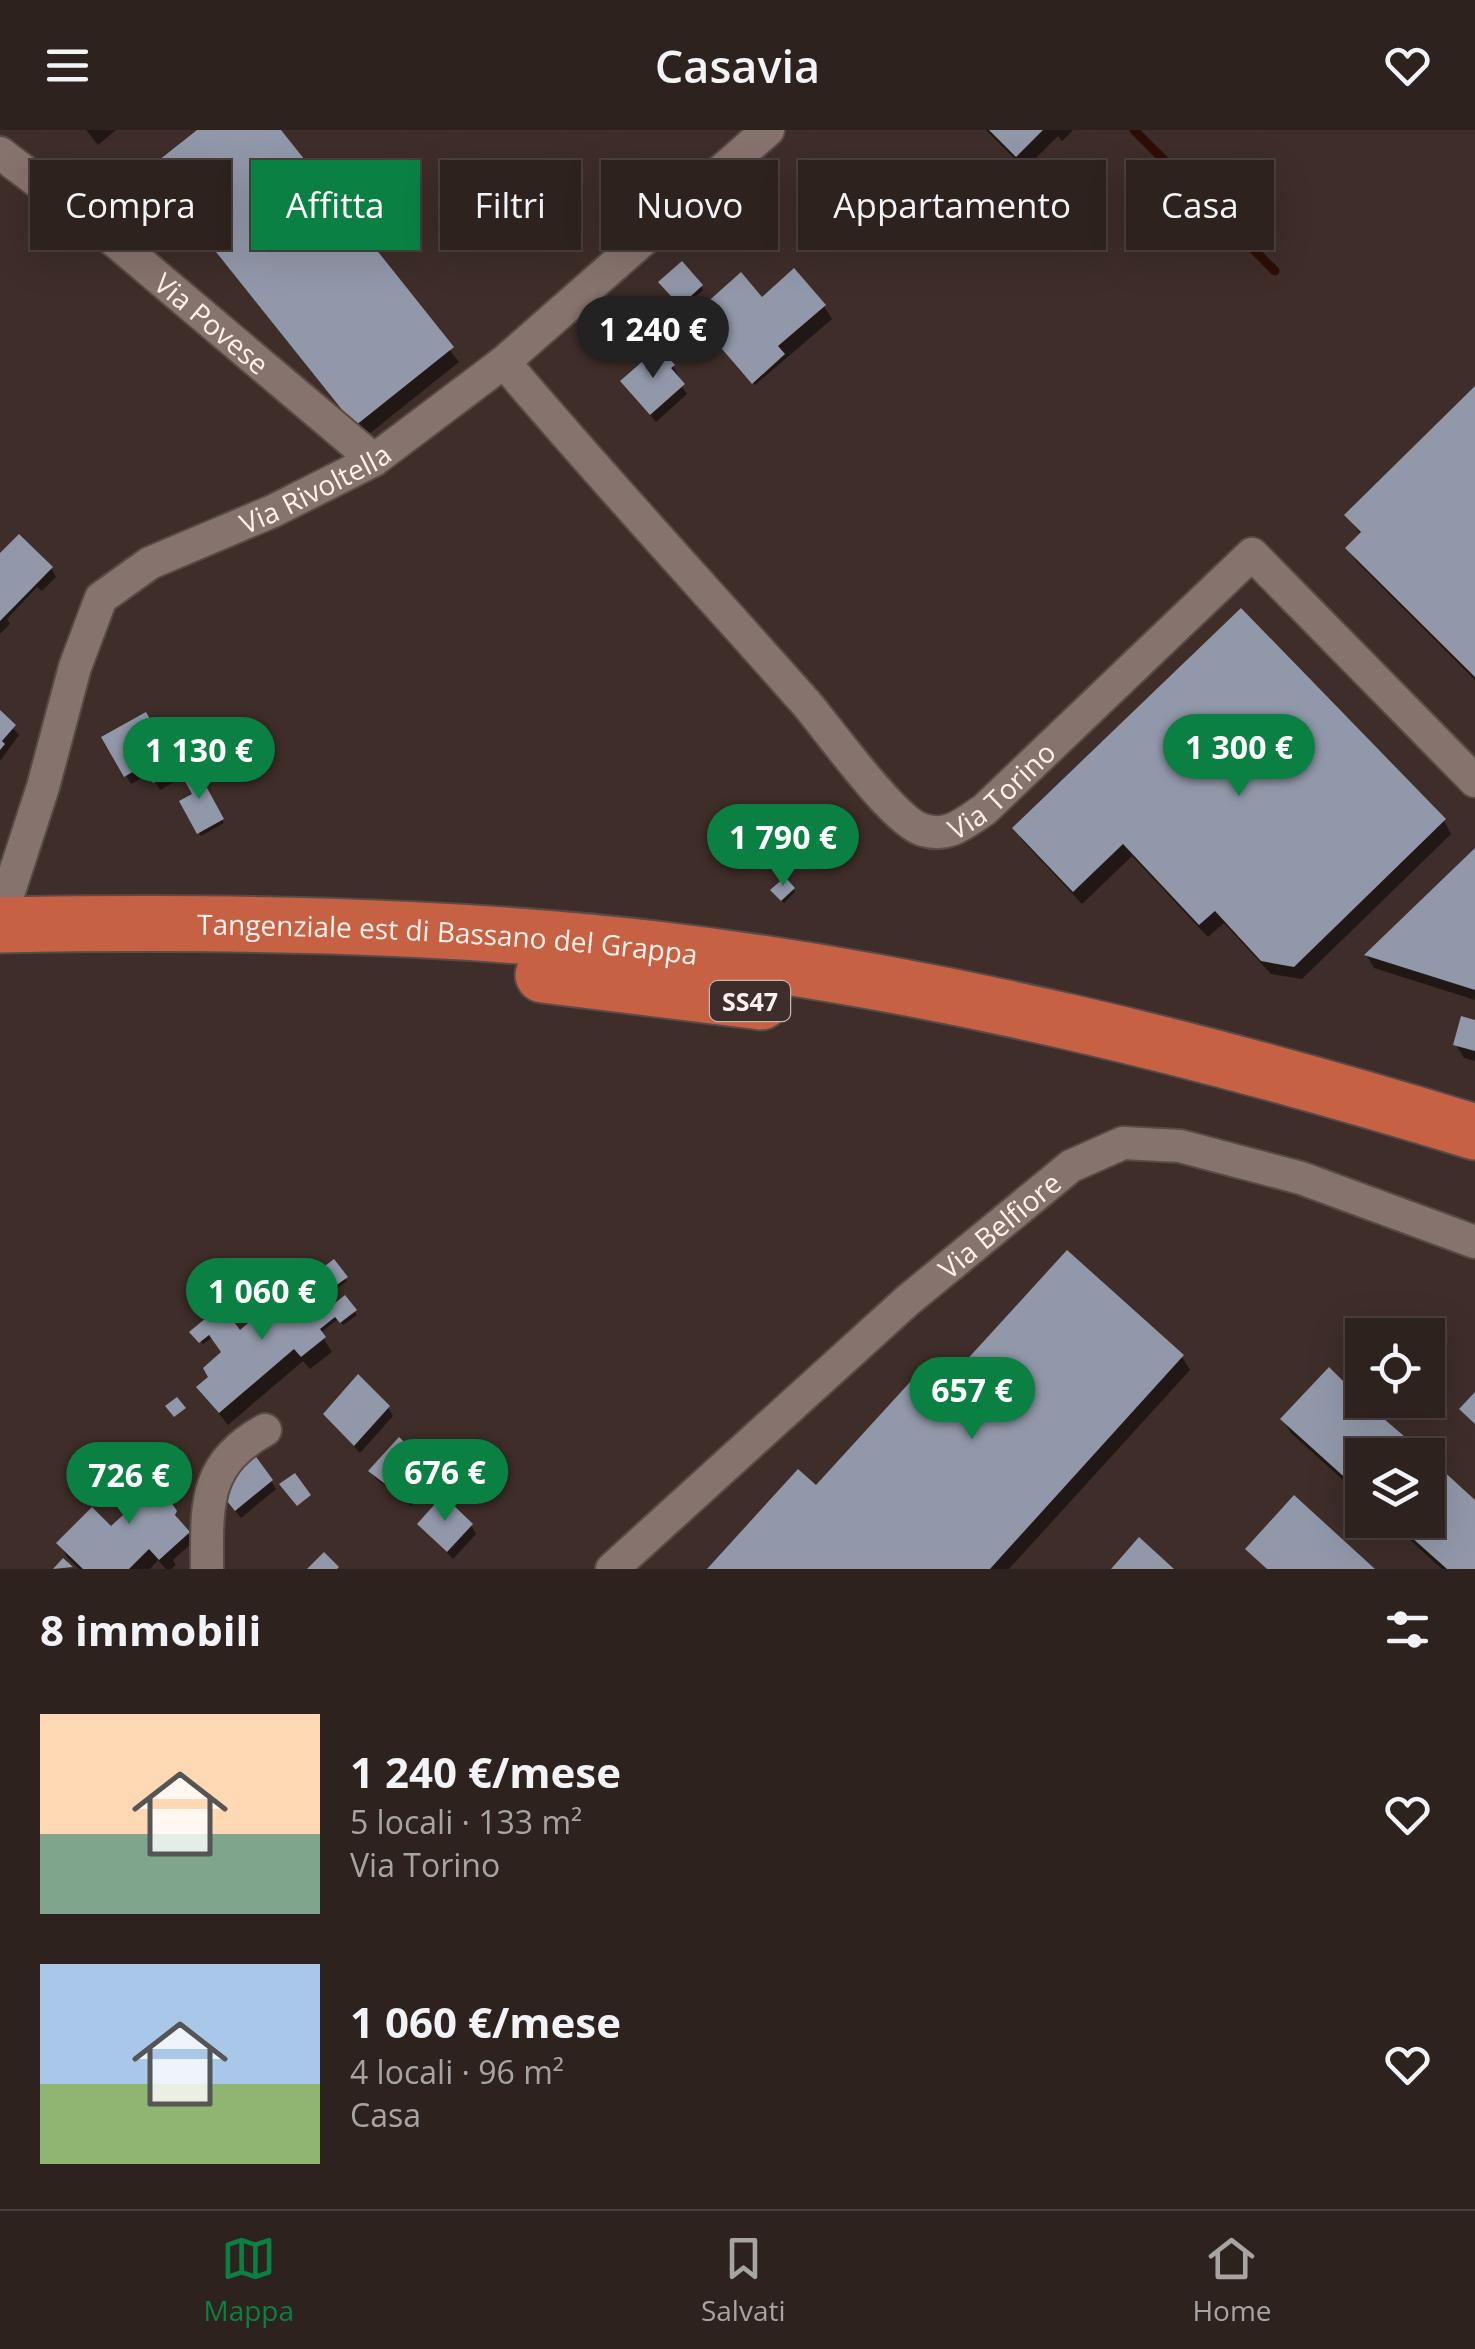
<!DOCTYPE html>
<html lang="it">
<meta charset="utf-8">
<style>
:root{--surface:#2e221e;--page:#3a2f2b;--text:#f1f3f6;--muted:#a7a4a4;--line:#493f3c;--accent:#0b8043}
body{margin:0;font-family:"Open Sans",sans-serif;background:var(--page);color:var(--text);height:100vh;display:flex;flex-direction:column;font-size:38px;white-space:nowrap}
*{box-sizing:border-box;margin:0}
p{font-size:32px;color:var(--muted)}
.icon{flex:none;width:55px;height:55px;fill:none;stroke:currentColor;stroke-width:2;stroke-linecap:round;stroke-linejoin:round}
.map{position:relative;height:1439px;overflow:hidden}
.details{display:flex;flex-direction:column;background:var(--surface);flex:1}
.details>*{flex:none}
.guide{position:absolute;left:30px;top:30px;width:1415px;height:90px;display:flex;gap:20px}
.controls{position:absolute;left:1345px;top:1188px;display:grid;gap:20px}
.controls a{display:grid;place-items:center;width:100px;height:100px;border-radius:0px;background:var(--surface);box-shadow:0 10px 40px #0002,0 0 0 2px var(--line);font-size:50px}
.price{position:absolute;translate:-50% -85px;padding:0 22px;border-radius:35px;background:var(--accent);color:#fff;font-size:32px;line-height:65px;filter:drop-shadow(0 2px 5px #0008)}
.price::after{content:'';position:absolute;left:50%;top:60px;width:30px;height:22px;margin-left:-15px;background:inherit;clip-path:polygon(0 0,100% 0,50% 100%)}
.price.current{background:#222;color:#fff}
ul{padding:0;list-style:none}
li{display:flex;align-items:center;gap:30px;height:250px;padding:0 40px}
li span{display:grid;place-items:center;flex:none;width:280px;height:200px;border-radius:0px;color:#555}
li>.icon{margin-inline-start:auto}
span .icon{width:120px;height:120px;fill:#fffc;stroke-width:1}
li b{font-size:42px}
h2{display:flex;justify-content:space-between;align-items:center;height:120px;padding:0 40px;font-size:42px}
.pill{padding:0 35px;border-radius:0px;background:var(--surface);box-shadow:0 10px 40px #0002,0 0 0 2px var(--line);font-size:35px;line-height:90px}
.pill.current{background:var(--accent);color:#fff}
header{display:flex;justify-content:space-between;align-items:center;height:130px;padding:0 40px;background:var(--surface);font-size:45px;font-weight:600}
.menu{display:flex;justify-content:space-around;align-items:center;height:140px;border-top:2px solid var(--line);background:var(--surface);font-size:28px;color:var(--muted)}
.menu a{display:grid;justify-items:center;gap:5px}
.menu .current{color:var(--accent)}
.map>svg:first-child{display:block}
.shadow{fill:#0007}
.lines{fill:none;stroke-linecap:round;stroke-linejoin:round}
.stream{stroke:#2d0e06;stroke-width:9}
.building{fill:#9198a9}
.street-casing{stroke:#584a46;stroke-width:36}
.highway-casing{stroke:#584a46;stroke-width:59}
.street{stroke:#87736e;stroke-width:32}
.highway{stroke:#c76144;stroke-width:55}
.labels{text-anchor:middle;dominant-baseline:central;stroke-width:10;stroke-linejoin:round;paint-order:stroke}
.shield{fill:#3e2d28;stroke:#c4b7b3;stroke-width:2.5}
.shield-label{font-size:25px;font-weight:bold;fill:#fef2ef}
.street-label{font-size:28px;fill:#fef2ef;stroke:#3e2d28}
</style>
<header><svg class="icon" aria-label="menu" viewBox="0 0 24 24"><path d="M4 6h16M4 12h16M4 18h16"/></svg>Casavia<svg class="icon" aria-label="heart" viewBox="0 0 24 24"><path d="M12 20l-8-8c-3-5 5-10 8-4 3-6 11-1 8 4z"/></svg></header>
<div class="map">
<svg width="1475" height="1439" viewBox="0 0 1475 1439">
<rect width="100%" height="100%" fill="#3e2d28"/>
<g class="shadow">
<polygon points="86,0 116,0 98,15"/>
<polygon points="201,0 277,0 459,232 364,308 153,39"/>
<polygon points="986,0 1073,0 1062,11 1058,6 1025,39"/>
<polygon points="664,156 701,156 703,160 683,178"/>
<polygon points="762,170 824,176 832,189 755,255 741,242 697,185"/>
<polygon points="673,236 678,245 675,247 687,264 656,292 628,260"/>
<polygon points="1475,260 1475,550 1356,431 1348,418 1361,405 1347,385"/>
<polygon points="0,427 51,438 56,447 42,461 37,457 7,489 10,494 0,504"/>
<polygon points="0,584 19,605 0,631"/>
<polygon points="145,585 179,645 193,638 224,693 201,706 182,672 195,665 184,646 160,660 150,643 131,654 105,608"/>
<polygon points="1444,691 1451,704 1302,849 1271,844 1224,793 1208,807 1132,726 1082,774 1023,711 1015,698"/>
<polygon points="1475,723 1475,870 1374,838 1367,826"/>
<polygon points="793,759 795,762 784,773 775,764"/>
<polygon points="1475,892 1475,931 1464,928 1456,915"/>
<polygon points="334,1132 347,1151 328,1165 315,1147"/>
<polygon points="344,1169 357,1185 343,1195 338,1189 320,1203 332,1222 310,1239 303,1231 228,1295 199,1258 211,1248 224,1222 213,1207 203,1214 192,1202 241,1206 311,1192"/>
<polygon points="1182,1227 1190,1240 1009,1439 711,1439 952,1250"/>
<polygon points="388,1278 393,1286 360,1323 326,1285"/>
<polygon points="1283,1290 1422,1325 1362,1325 1362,1367 1291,1303"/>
<polygon points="1428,1330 1475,1373 1475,1439 1442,1439 1388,1390 1428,1390"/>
<polygon points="430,1340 435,1349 411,1376 376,1349 371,1341"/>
<polygon points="271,1351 276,1359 241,1388 231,1375"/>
<polygon points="174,1353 179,1361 167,1371 193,1412 173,1430 176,1435 171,1439 166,1439 158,1430 150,1439 79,1439 67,1427 59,1413 111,1399 134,1378 127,1366"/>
<polygon points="420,1395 471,1395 476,1404 453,1429"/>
</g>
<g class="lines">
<polyline class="stream" points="1134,0 1275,141"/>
</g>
<g class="building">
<polygon points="197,0 281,0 454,217 355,296 149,38"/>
<polygon points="989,0 1043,0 1016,27"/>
<polygon points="325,31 359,72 350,80 316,38"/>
<polygon points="111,50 128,69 120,75 103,58"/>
<polygon points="682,131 703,155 680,176 658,152"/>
<polygon points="794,138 826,175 778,216 785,224 752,254 693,185 741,142 762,167"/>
<polygon points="659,217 675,235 671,238 685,254 650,285 620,251"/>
<polygon points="1475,256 1475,547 1345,418 1361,402 1344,385"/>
<polygon points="19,404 53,437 0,491 0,423"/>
<polygon points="1241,478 1446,689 1294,837 1261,831 1215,781 1199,795 1123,714 1073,762 1012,698"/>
<polygon points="0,580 16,595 2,611 5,614 0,620"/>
<polygon points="146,582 178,638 153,653 143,636 124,647 101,607"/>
<polygon points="194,634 224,689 197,704 179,671 192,664 180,642"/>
<polygon points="1475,718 1475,860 1364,825"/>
<polygon points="785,747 795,758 781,771 770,760"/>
<polygon points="1461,886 1475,890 1475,921 1453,915"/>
<polygon points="1067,1120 1184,1225 990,1439 707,1439 798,1339 816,1355 932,1228 952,1246"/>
<polygon points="334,1129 348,1147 324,1164 312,1146"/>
<polygon points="288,1159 305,1180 322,1166 330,1177 345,1165 357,1180 340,1193 335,1187 320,1199 326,1207 301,1227 294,1219 219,1283 196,1257 208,1247 203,1238 221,1222 209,1205 199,1213 189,1202 206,1188 210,1192 226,1181 240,1200"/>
<polygon points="1329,1237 1362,1270 1426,1325 1362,1325 1362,1363 1280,1289"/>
<polygon points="358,1244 390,1276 354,1316 323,1284"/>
<polygon points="1475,1262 1475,1294 1459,1279"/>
<polygon points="177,1267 186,1278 174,1287 165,1276"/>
<polygon points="399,1307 432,1339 405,1369 368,1341"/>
<polygon points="251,1320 273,1350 235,1381 223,1366"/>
<polygon points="1428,1327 1475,1370 1475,1439 1447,1439 1392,1390 1428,1390"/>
<polygon points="157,1329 176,1352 164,1362 177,1381 175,1385 190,1402 159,1430 149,1419 129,1439 83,1439 56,1413 92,1377 111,1396 133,1376 124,1366 142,1347 140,1344"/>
<polygon points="295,1343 311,1365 297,1376 279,1354"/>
<polygon points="443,1365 473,1394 447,1422 417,1394"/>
<polygon points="1294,1365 1375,1439 1267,1439 1245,1419"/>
<polygon points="1139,1407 1174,1439 1111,1439"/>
<polygon points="324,1422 339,1437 337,1439 307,1439"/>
<polygon points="63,1428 73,1437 53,1439"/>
</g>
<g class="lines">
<defs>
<g id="street">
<path id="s1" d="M0,23L103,101L374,330"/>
<path id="s2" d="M504,232C602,348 705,459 806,573C829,600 894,692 923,700C949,708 964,693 984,680L1252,424L1475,651"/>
<path id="s3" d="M0,789L43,657L75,537L101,468L150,433L273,381L374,330L504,232L768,0"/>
<path d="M207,1439C207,1375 203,1334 265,1300"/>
<path id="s4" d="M612,1439L907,1171L1071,1036L1123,1013L1180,1016L1301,1048L1475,1112"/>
</g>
<g id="highway">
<path id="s5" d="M0,795C219,791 439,794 657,819C935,852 1208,920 1475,1002"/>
<polyline points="543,845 761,872"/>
</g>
</defs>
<use href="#street" class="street-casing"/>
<use href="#highway" class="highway-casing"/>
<use href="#street" class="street"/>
<use href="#highway" class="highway"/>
</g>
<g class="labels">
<rect class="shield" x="710" y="851" width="80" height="40" rx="8"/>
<g class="shield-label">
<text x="750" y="871">SS47</text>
</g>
<g class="street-label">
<text stroke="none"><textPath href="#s1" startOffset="272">Via Povese</textPath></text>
<text stroke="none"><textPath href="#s3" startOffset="578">Via Rivoltella</textPath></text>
<text stroke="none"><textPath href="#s2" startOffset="722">Via Torino</textPath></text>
<text stroke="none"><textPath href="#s5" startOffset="448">Tangenziale est di Bassano del Grappa</textPath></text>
<text stroke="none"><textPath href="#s4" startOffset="518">Via Belfiore</textPath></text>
</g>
</g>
</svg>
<div class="controls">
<a><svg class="icon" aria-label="locate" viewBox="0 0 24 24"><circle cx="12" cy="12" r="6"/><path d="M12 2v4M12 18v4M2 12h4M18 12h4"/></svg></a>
<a><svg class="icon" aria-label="layers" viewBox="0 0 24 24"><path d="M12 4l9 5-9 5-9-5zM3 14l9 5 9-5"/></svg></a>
</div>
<b class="price current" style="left:653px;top:251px">1 240 €</b>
<b class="price" style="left:1239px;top:669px">1 300 €</b>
<b class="price" style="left:199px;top:672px">1 130 €</b>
<b class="price" style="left:783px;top:759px">1 790 €</b>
<b class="price" style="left:262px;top:1213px">1 060 €</b>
<b class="price" style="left:972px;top:1312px">657 €</b>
<b class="price" style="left:445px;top:1394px">676 €</b>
<b class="price" style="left:129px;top:1397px">726 €</b>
<div class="guide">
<a class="pill">Compra</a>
<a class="pill current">Affitta</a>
<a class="pill">Filtri</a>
<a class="pill">Nuovo</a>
<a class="pill">Appartamento</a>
<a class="pill">Casa</a>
</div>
</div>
<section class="details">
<h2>8 immobili<svg class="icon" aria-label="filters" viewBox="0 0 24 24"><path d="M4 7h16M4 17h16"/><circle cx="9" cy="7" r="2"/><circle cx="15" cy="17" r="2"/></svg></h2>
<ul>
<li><span style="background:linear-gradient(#ffd9b3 60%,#7fa58c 0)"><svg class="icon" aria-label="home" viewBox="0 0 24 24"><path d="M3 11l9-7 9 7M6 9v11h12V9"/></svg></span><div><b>1 240 €/mese</b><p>5 locali · 133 m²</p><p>Via Torino</p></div><svg class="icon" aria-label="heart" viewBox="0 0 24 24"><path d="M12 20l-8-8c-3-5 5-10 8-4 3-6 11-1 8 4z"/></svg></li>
<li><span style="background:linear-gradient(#a9c7e8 60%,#8fb573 0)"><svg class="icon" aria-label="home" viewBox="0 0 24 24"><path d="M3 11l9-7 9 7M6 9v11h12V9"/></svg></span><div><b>1 060 €/mese</b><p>4 locali · 96 m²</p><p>Casa</p></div><svg class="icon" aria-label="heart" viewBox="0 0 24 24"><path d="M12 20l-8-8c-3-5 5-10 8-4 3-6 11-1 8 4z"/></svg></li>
</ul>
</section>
<nav class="menu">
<a class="current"><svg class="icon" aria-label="map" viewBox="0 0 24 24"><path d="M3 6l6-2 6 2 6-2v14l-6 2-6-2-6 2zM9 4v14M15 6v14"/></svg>Mappa</a>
<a><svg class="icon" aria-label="saved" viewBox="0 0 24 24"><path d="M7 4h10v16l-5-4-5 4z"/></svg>Salvati</a>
<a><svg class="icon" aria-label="home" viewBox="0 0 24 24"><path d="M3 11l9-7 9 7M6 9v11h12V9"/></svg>Home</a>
</nav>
